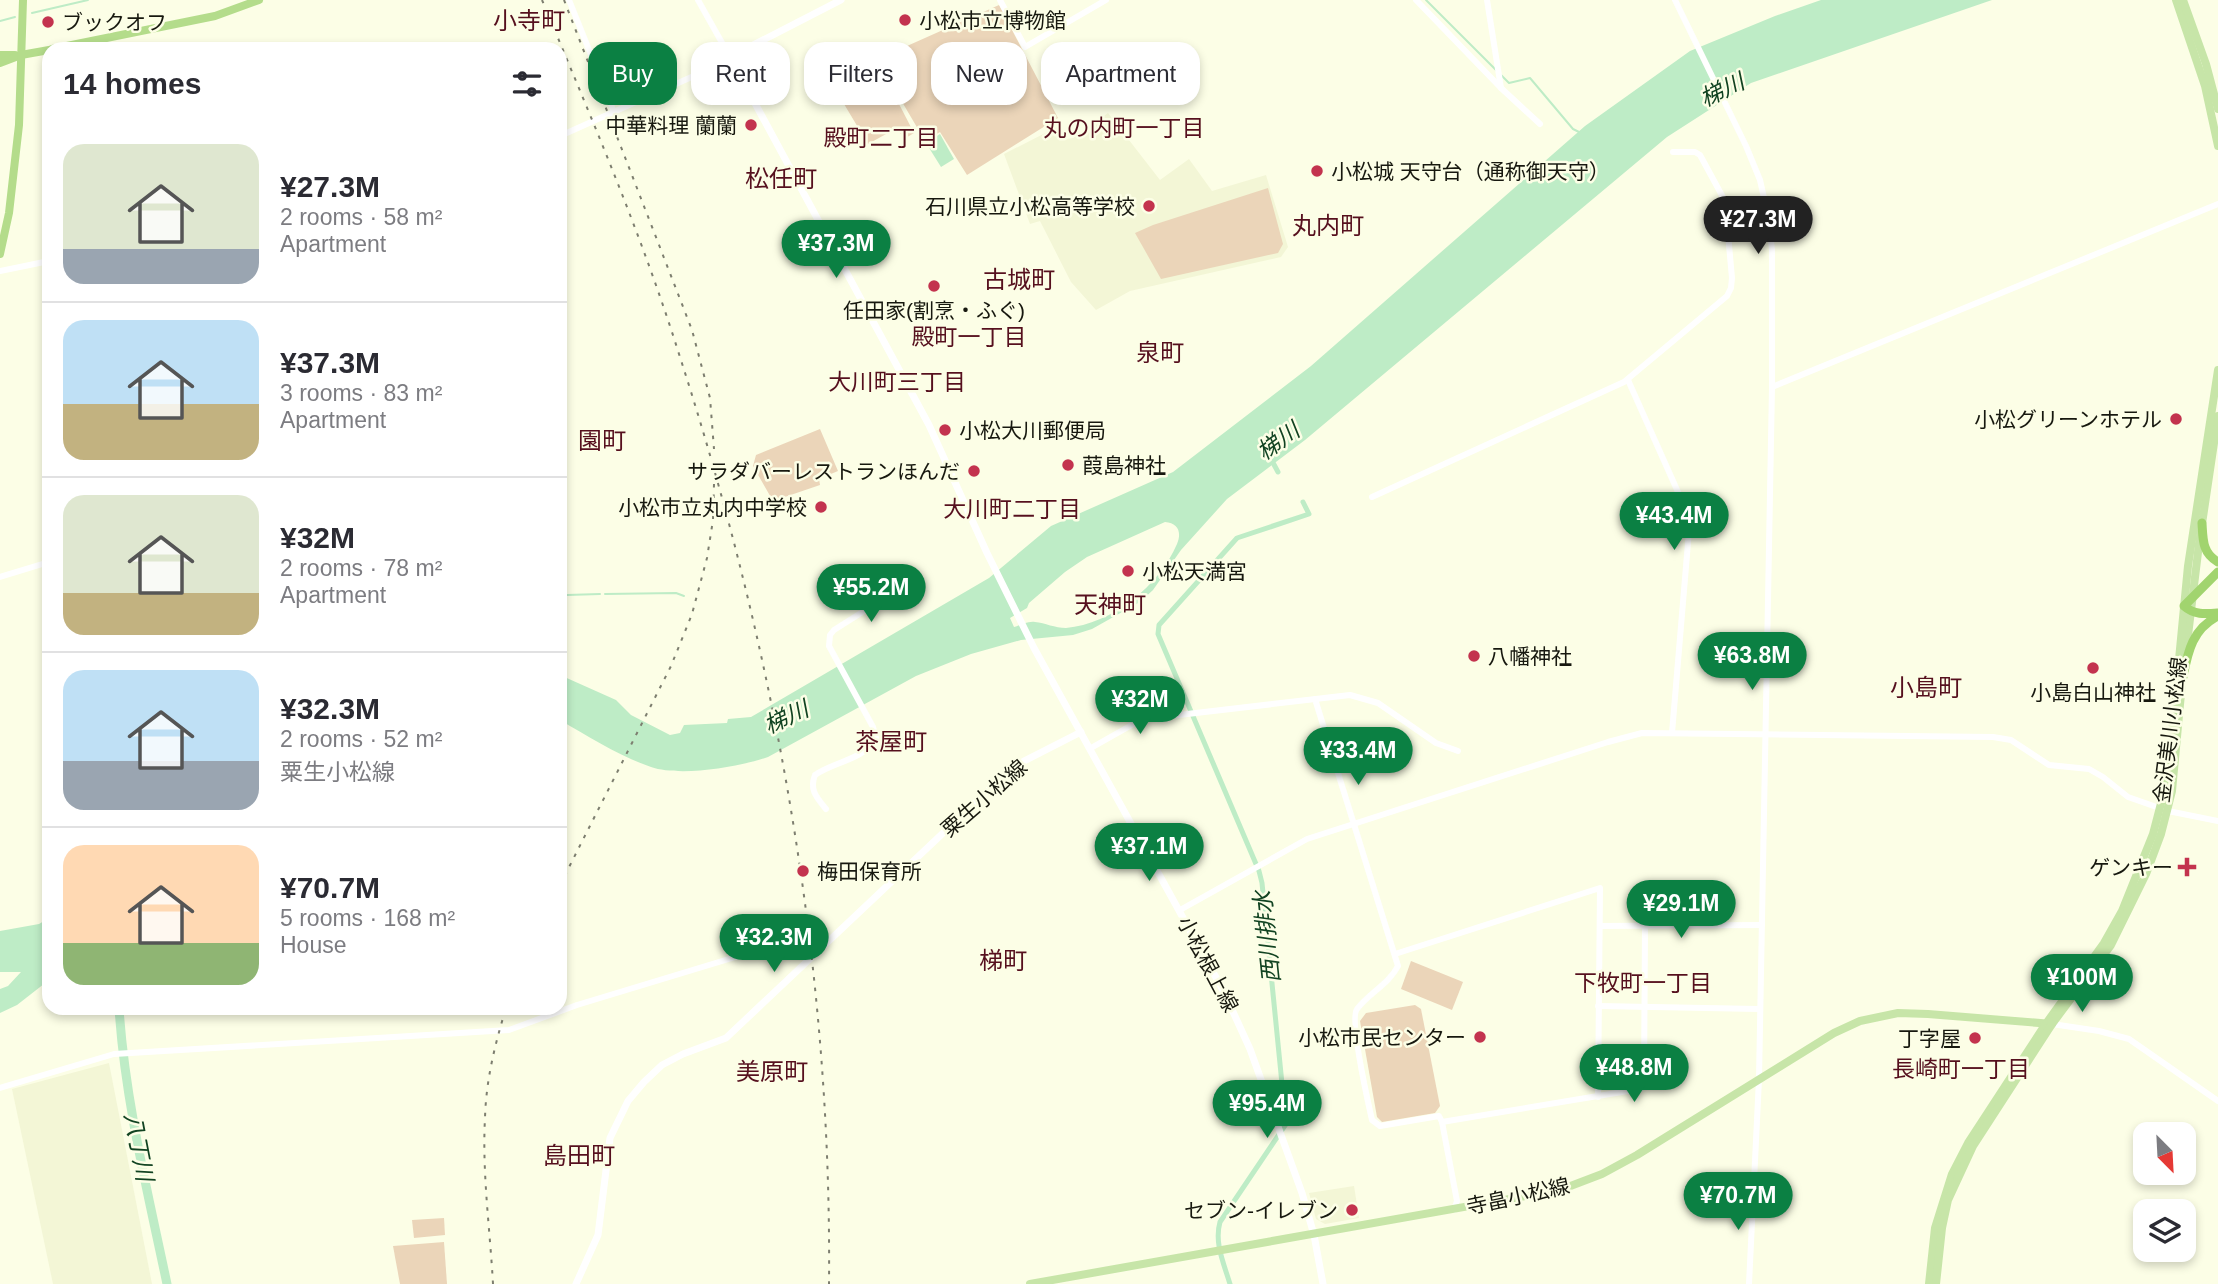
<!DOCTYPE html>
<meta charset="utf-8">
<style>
:root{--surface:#fff;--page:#f2f2f3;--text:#2b2b33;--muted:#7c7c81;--line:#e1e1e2;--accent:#0b8043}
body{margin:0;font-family:Helvetica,"Noto Sans JP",sans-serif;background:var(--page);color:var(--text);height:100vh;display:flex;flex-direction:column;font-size:26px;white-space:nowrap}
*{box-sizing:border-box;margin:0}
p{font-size:23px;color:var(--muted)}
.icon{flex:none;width:38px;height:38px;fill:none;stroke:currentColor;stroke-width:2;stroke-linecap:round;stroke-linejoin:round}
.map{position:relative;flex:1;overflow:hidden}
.panel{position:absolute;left:42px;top:42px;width:525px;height:973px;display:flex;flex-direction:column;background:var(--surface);border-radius:21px;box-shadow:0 4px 10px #0003}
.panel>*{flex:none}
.top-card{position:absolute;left:588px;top:42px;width:665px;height:63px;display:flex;gap:14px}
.needle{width:46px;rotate:156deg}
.buttons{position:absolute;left:2133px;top:1122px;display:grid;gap:14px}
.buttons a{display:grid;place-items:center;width:63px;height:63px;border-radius:14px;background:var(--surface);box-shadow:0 4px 10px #0003;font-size:35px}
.price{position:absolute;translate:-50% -60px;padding:0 16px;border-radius:24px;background:var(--accent);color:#fff;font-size:23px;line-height:46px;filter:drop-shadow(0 2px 4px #0008)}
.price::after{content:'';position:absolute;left:50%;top:42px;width:21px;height:16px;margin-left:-10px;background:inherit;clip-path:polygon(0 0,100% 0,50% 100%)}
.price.active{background:#222;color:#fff}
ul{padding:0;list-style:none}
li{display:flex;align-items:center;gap:21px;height:175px;padding:0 21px}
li+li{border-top:2px solid var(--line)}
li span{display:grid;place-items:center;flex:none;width:196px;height:140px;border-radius:21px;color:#555}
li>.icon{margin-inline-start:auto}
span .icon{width:84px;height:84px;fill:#fffc;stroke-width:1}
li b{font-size:30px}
h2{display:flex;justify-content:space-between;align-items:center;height:84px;padding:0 21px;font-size:30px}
.pill{padding:0 24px;border-radius:21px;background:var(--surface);box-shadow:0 4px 10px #0003;font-size:24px;line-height:63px}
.pill.active{background:var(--accent);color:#fff}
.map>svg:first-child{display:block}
.built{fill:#f3f6d6}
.green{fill:#ebd5b9}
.water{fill:#beecc6;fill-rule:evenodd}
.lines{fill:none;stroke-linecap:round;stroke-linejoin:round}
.stream{stroke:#beecc6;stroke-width:2}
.canal{stroke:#beecc6;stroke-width:5}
.river{stroke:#beecc6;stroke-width:9}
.tertiary{stroke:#fff;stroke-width:6}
.secondary{stroke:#fff;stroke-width:7}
.primary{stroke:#c7e5a8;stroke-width:8}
.trunk{stroke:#b4dc8b;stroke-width:8}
.motorway{stroke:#a1d46e;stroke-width:9}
.rail{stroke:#7d7e6f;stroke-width:2;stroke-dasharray:3.5 7;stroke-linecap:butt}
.poi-dot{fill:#c3334e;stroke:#fcfee6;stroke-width:2.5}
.labels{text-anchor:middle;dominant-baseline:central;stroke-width:5;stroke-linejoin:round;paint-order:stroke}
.poi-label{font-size:21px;fill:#17180f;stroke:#fcfee6;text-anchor:end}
.street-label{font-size:21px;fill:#17180f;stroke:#fcfee6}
.water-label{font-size:23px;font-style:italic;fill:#114321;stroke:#fcfee6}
.neighbourhood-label{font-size:23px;fill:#56101e;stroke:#fcfee6}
.quarter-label{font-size:24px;fill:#56101e;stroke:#fcfee6}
</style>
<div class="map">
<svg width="2218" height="1284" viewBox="0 0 2218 1284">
<rect width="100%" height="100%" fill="#fcfee6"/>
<g class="built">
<polygon points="1108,113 1160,180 1189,159 1212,191 1266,175 1288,247 1281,257 1130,291 1096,310 1071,282 1040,221 1030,224 1004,154 1059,126 1066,139 1073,138"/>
<polygon points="109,1063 152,1284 53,1284 12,1089"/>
<polygon points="1354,1186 1359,1218 1325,1224 1316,1219 1309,1193"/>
</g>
<g class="green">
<polygon points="999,5 1058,118 967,175 940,132 925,141 881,66 900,56 898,50"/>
<polygon points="885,77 914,133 904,139 897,128 868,144 841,99"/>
<polygon points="1268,188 1283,244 1278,253 1161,279 1135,233 1153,225"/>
<polygon points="820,429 838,471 819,479 820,485 773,501 753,466 756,455"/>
<polygon points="1411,961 1463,982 1452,1010 1401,989"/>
<polygon points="1415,1005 1421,1009 1440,1106 1435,1113 1382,1122 1377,1117 1360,1021 1366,1013"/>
<polygon points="444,1218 445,1235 414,1238 412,1220"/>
<polygon points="444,1242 447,1284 400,1284 393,1246"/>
</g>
<g class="water">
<path d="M1821,0H1992L1751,83L1667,137L1305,440L1227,499L1181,550L1153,590L1140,602L1092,629L1073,635L1021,640L971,654L916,676L768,757C740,767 680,777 651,767C619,756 589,737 560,720V675L616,700L631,715L670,735L680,733L684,725L727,723L728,719L751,717L989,578L1051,526L1173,472L1311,366L1585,126L1690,51L1775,16ZM1165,522C1178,523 1182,532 1177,544C1159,586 1112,624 1066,628C1055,628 1045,623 1035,622C1028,621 1021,625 1014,627L1010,618L1027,608L1029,603L1065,572L1087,557Z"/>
<polygon points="940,134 954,159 941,167 926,143"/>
<polygon points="49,918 49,980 17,1005 0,1013 0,989 8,986 21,972 0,972 0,931 39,924"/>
</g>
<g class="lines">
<g class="stream">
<polyline points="1426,0 1497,71"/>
<polyline points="32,13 88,0"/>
<polyline points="0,21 15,17"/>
<polyline points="1501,75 1509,83 1530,78 1573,129 1579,132"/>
<polyline points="605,594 676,593 684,596"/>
<polyline points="567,595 600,594"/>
</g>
<g class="canal">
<polyline points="1271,459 1278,472"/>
<path d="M1230,1284C1224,1264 1214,1243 1220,1222L1286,1124L1262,883L1259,871L1158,634L1159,625L1237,538L1309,514L1303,502"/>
</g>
<path class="river" d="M119,1008C125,1101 148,1193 167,1284"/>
<g class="tertiary">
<polyline points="569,0 614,112"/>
<polyline points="1000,0 1025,47 1106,0"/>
<polyline points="1416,0 1501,88 1540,124"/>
<polyline points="1487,0 1501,88"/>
<polyline points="1675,0 1746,146 1760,180 1769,220 1772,250 1772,387 1759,1079 1749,1284"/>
<polyline points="560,136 696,75 730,57 698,0"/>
<polyline points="0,271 49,261"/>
<polyline points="1628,380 1690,519 1672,733"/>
<polyline points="1772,387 2218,204"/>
<polyline points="1372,497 1624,382 1727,296 1731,288 1732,278 1725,201 1700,155 1695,152 1673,152"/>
<polyline points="0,577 49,562"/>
<path d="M1315,699L1398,966C1389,984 1369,993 1357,1009C1349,1019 1368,1102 1372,1120L1380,1126L1439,1116L1442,1122L1457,1201L1454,1210"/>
<polyline points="1091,748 1137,722 1153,718 1350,695 1378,703 1436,743 1458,751"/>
<path d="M826,809C817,798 809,790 815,775C833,762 866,759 876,738L873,727L829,646L830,635L834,630L872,606L875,593"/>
<polyline points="1180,910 1307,839 1608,742 1642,733 1993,737 2011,740 2049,765 2089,769 2103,777 2128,797 2168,811 2218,821"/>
<polyline points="1600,926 1762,925"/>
<polyline points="1395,954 1600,888 1598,1097"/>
<polyline points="1598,1006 1759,1009"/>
<polyline points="2052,1024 2099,1031 2129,1039 2218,1101"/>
<polyline points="0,1088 114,1054 509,1030 577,1005 742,955"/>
<polyline points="1442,1122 1640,1089 1644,1084 1645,926"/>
</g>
<g class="secondary">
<polyline points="841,0 730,57 929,425 987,553 1034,648 1224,992 1250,1049 1302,1193 1314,1235 1323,1284"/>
<polyline points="576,1284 598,1235 610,1138 628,1101 644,1082 662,1065 683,1054 726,1038 995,784 1024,761 1081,732"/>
</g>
<g class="primary">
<polyline points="2176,0 2205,86 2218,146"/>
<polyline points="2183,0 2206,64 2218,109"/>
<polyline points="2186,652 2199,544 2218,416"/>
<polyline points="1030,1284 1560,1190 1602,1174 1637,1155 1834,1033 1860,1021 1898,1013 1928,1014 2052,1024"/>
<polyline points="1929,1284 1935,1228 1952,1174 1968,1143 2045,1025 2104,943 2122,911 2153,834 2164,792 2170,753 2188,566 2218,370"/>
<polyline points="1936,1284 1942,1228 1948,1200 1973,1146 2052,1024 2111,945 2146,874 2161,834 2172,791 2183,672"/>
</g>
<g class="trunk">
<polyline points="52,49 215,16 259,0"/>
<polyline points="0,55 15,55"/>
<polyline points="0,63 21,55 49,50"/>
<polyline points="0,254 9,213 19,125 23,0"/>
</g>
<g class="motorway">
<path d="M2202,523C2203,539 2202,553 2218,562"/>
<path d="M2218,572L2184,606C2194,615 2205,614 2218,613"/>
<path d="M2183,677C2188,650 2193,629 2218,616"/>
</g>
<g class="rail">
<path d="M542,0C591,117 641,233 679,354C776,654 832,968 829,1284"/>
<polyline points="564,0 692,330 710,398 714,449"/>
<polyline points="560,885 671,666 692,614 707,558 713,520 714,484"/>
<path d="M493,1284C490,1229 482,1173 485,1118C486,1080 495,1044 506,1008"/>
</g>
</g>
<g class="poi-dot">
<circle cx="905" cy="20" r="7"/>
<circle cx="48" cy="22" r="7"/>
<circle cx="751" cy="125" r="7"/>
<circle cx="1317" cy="171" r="7"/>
<circle cx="1149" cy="206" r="7"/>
<circle cx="934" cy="286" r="7"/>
<circle cx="2176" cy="419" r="7"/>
<circle cx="945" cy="430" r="7"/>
<circle cx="1068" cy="465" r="7"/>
<circle cx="974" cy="471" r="7"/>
<circle cx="821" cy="507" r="7"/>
<circle cx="1128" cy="571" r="7"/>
<circle cx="1474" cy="656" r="7"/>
<circle cx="2093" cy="668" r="7"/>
<path d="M2183.5 856.5h7v7h7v7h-7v7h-7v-7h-7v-7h7z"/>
<circle cx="803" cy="871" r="7"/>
<circle cx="1480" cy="1037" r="7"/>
<circle cx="1975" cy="1038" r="7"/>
<circle cx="1352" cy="1210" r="7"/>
</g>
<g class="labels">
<g class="poi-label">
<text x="919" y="20" text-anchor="start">小松市立博物館</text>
<text x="62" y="22" text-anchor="start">ブックオフ</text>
<text x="737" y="125">中華料理 蘭蘭</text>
<text x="1331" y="171" text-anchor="start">小松城 天守台（通称御天守）</text>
<text x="1135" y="206">石川県立小松高等学校</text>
<text x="934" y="310" text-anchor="middle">任田家(割烹・ふぐ)</text>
<text x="2162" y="419">小松グリーンホテル</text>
<text x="959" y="430" text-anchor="start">小松大川郵便局</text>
<text x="1082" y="465" text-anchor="start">葭島神社</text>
<text x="960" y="471">サラダバーレストランほんだ</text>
<text x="807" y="507">小松市立丸内中学校</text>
<text x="1142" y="571" text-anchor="start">小松天満宮</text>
<text x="1488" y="656" text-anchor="start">八幡神社</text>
<text x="2093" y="692" text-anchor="middle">小島白山神社</text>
<text x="2173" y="867">ゲンキー</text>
<text x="817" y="871" text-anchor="start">梅田保育所</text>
<text x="1466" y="1037">小松市民センター</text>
<text x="1961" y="1038">丁字屋</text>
<text x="1338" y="1210">セブン-イレブン</text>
</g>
<g class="street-label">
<text transform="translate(2170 730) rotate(-83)">金沢美川小松線</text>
<text transform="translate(984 798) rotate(-41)">粟生小松線</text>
<text transform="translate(1208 964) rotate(62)">小松根上線</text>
<text transform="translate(1518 1196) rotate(-12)">寺畠小松線</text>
</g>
<g class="water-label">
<text transform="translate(1722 90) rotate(-26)">梯川</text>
<text transform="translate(1278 441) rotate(-36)">梯川</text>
<text transform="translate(786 717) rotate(-25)">梯川</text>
<text transform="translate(1267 937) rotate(-96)">西川排水</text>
<text transform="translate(139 1147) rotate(79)">八丁川</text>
</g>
<g class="neighbourhood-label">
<text x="1124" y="128">丸の内町一丁目</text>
<text x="881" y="138">殿町二丁目</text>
<text x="969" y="337">殿町一丁目</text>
<text x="897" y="382">大川町三丁目</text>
<text x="1012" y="509">大川町二丁目</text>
<text x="1643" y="983">下牧町一丁目</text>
<text x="1961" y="1069">長崎町一丁目</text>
</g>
<g class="quarter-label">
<text x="529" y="20">小寺町</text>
<text x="781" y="178">松任町</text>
<text x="1328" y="225">丸内町</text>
<text x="1019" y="279">古城町</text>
<text x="1160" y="352">泉町</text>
<text x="602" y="440">園町</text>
<text x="1110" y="604">天神町</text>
<text x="1926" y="687">小島町</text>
<text x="891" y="741">茶屋町</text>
<text x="1003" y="960">梯町</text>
<text x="772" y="1071">美原町</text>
<text x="579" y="1155">島田町</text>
</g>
</g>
</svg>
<div class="buttons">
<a><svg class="needle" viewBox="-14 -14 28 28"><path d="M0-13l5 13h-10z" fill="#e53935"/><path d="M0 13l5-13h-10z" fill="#7c7c81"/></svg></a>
<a><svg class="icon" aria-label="layers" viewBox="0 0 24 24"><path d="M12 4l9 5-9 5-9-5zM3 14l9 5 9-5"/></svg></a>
</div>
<b class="price active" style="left:1758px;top:256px">¥27.3M</b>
<b class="price" style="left:836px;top:280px">¥37.3M</b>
<b class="price" style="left:1674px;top:552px">¥43.4M</b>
<b class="price" style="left:871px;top:624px">¥55.2M</b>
<b class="price" style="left:1752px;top:692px">¥63.8M</b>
<b class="price" style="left:1140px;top:736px">¥32M</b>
<b class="price" style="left:1358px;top:787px">¥33.4M</b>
<b class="price" style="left:1149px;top:883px">¥37.1M</b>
<b class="price" style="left:1681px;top:940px">¥29.1M</b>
<b class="price" style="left:774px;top:974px">¥32.3M</b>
<b class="price" style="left:2082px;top:1014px">¥100M</b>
<b class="price" style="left:1634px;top:1104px">¥48.8M</b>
<b class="price" style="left:1267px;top:1140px">¥95.4M</b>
<b class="price" style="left:1738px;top:1232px">¥70.7M</b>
<div class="top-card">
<a class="pill active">Buy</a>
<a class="pill">Rent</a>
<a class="pill">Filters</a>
<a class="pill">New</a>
<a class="pill">Apartment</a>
</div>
<section class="panel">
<h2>14 homes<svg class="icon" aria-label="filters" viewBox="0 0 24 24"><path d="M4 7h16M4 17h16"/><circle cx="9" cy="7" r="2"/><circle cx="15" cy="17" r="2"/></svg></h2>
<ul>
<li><span style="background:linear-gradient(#dfe7d0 75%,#9aa5b1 0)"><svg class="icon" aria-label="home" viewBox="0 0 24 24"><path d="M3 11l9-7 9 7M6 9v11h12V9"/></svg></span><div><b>¥27.3M</b><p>2 rooms · 58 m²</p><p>Apartment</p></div></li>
<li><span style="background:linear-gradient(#bfe0f5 60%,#c2b280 0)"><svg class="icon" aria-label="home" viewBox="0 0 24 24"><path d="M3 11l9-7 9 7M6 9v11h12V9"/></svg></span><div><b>¥37.3M</b><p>3 rooms · 83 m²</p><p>Apartment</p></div></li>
<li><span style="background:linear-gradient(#dfe7d0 70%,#c2b280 0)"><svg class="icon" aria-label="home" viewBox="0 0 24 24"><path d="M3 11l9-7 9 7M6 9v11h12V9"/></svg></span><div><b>¥32M</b><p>2 rooms · 78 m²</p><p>Apartment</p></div></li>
<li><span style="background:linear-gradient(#bfe0f5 65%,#9aa5b1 0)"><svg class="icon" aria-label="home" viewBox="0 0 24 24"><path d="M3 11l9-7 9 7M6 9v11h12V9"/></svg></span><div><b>¥32.3M</b><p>2 rooms · 52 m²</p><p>粟生小松線</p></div></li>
<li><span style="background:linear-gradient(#ffd9b3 70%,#8fb573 0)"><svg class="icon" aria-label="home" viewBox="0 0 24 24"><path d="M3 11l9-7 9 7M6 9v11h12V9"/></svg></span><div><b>¥70.7M</b><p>5 rooms · 168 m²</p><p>House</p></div></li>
</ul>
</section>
</div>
